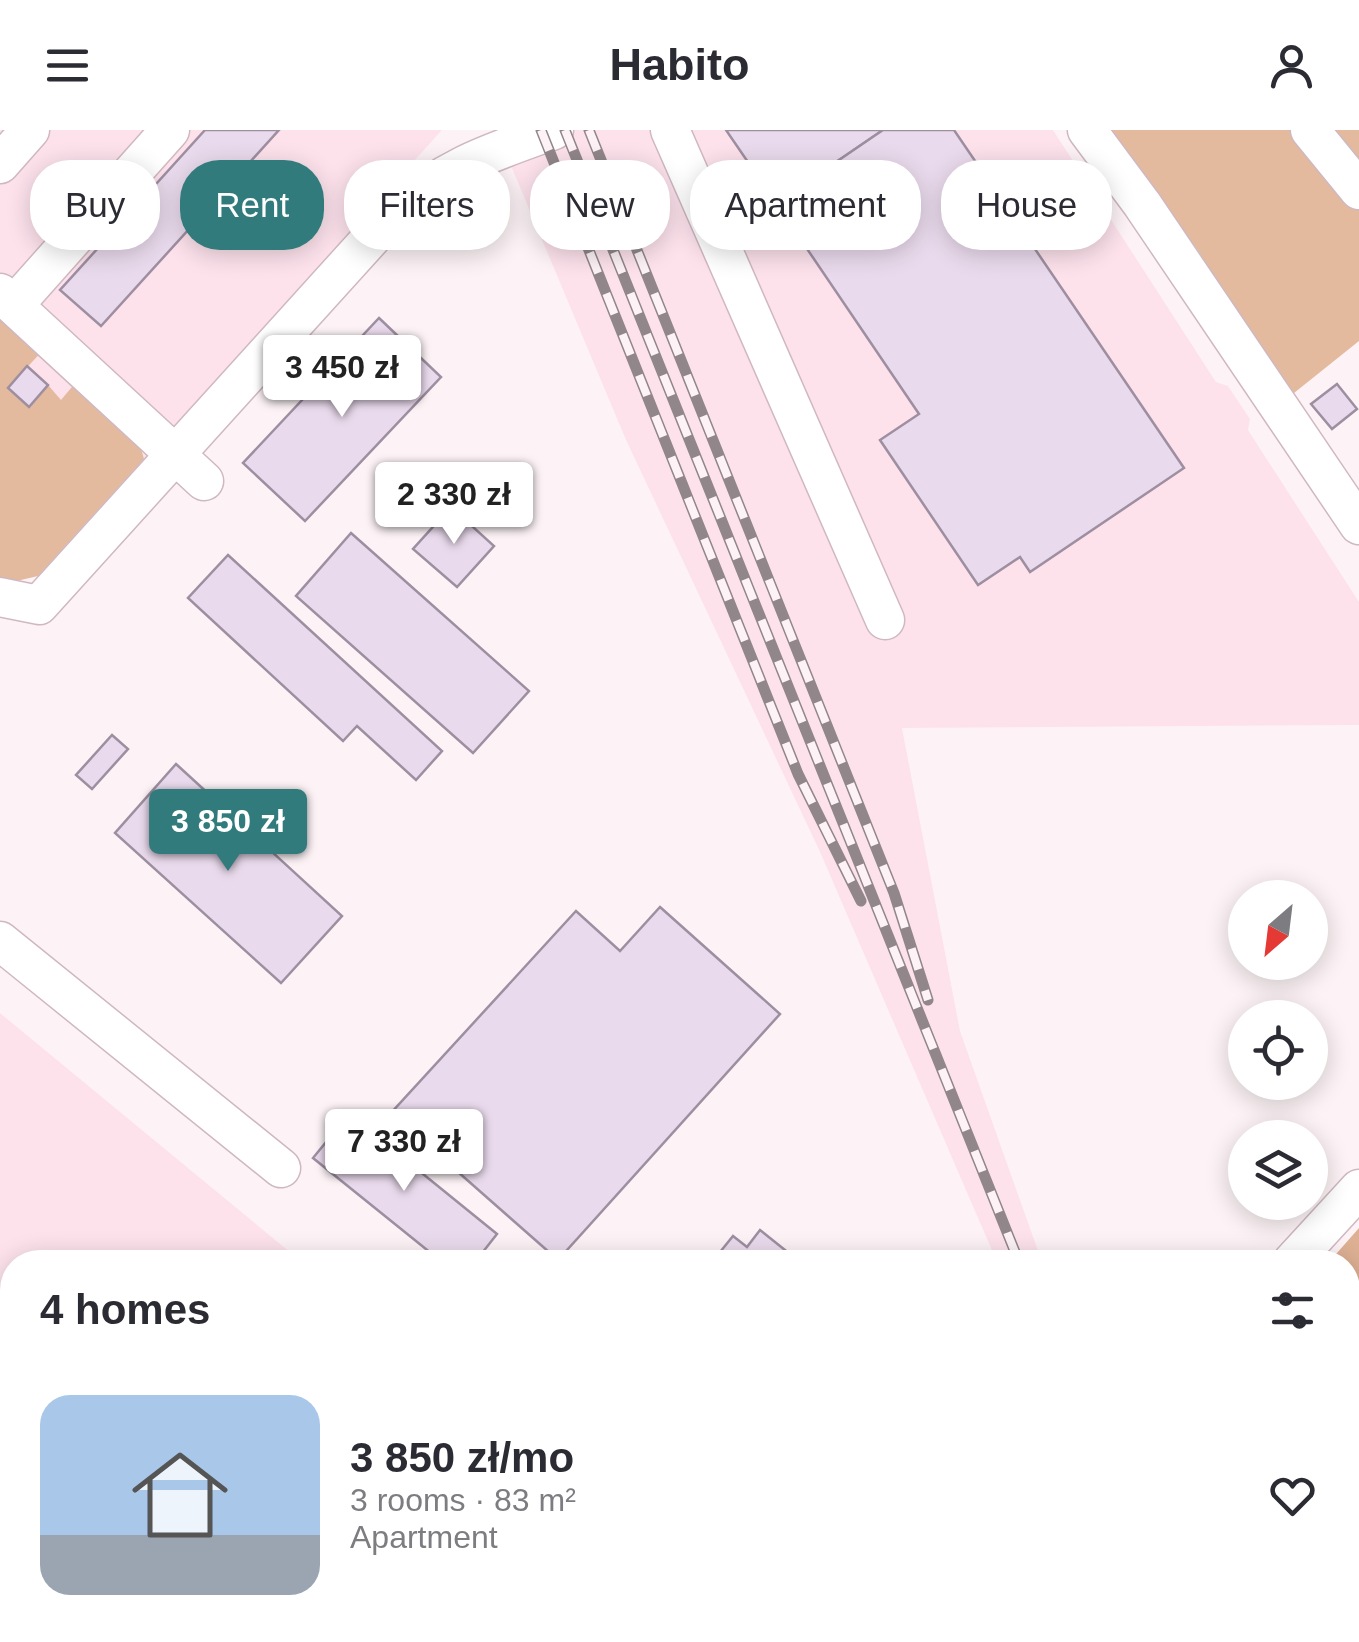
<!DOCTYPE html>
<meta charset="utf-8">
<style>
:root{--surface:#fff;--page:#f7f7f7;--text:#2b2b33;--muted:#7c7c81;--accent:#317b7c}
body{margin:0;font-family:Arial,sans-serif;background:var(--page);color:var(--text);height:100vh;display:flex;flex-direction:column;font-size:38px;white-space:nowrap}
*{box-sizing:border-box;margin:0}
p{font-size:32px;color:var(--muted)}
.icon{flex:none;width:55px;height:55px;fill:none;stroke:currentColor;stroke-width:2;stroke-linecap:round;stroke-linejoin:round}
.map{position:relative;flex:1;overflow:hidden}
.sheet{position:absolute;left:0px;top:1120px;width:1360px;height:392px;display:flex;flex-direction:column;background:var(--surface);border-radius:40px 40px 0 0;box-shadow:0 5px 25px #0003}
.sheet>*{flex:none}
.banner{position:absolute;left:30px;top:30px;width:1300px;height:90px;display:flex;gap:20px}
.needle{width:65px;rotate:208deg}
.buttons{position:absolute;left:1228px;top:750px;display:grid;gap:20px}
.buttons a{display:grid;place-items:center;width:100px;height:100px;border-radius:50%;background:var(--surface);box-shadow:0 5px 25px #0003;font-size:50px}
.price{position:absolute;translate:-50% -85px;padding:0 22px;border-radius:10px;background:#fff;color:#222;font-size:32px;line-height:65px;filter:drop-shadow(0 2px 5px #0008)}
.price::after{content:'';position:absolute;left:50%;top:60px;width:30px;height:22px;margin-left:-15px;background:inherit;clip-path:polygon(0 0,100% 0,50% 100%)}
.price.selected{background:var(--accent);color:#fff}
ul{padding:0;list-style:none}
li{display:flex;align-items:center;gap:30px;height:250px;padding:0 40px}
li span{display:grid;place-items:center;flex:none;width:280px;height:200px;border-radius:30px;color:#555}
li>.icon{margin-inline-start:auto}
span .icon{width:120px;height:120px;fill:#fffc;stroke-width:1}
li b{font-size:42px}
h2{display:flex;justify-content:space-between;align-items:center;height:120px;padding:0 40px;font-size:42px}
.chip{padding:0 35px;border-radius:40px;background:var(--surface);box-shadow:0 5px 25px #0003;font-size:35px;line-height:90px}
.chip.selected{background:var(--accent);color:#fff}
header{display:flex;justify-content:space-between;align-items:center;height:130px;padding:0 40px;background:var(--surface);font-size:45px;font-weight:600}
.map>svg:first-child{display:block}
.built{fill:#fde2ec}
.green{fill:#e4ba9e}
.forest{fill:#ddb093}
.building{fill:#eadaed;stroke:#9e8fa0;stroke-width:2.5}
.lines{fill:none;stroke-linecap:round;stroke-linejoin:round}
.minor-casing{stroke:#d0b8c1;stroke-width:41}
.minor{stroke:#fff;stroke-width:38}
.rail-casing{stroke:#91878a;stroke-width:11}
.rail{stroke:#fdf3f6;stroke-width:8;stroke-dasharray:22;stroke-linecap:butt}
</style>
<header><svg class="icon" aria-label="menu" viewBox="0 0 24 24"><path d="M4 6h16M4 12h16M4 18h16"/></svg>Habito<svg class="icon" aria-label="person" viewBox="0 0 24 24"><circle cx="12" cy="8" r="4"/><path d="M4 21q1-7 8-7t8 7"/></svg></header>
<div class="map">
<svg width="1359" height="1512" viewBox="0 0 1359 1512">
<rect width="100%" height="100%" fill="#fdf3f6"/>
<g class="built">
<polygon points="0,0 442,0 38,446 0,451"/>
<polygon points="496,0 1053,0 1216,252 1228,256 1250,289 1248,300 1359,472 1359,595 902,598 960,901 1042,1132 997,1132 820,722 626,310"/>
<polygon points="0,883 302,1132 12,1132 12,1500 648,1500 638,1512 0,1512"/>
</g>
<g class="green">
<polygon points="1107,0 1359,0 1359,211 1289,267 1197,119"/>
<polygon points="0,176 45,218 8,258 29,277 48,255 61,270 77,251 139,312 144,329 38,446 8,453 0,451"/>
</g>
<polygon class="forest" points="1359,1098 1359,1505 1351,1512 1183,1512 1178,1500 1348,1500 1348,1132 1329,1132"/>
<g class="building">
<polygon points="205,0 279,0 101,196 60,160"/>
<polygon points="726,0 883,0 776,73"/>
<polygon points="883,0 954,0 1184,338 1030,442 1020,427 978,455 880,310 919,284 776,73"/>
<polygon points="379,188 441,247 305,391 243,333"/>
<polygon points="27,236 48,255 29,277 8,258"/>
<polygon points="1337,254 1357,279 1332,299 1311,274"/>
<polygon points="451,377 494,416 457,457 413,419"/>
<polygon points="351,403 529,561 473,623 296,466"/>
<polygon points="228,425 442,621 416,650 357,596 343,611 188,468"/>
<polygon points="112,605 128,619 92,659 76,645"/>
<polygon points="176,634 342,786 281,853 115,703"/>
<polygon points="660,777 780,884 558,1130 391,983 576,781 620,821"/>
<polygon points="349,984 497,1104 475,1132 442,1132 313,1028"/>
<polygon points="760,1100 800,1132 712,1132 733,1106 747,1117"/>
<polygon points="117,1500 247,1500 262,1512 132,1512"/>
<polygon points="247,1500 315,1500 330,1512 262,1512"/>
</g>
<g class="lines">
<defs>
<g id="minor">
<polyline points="670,0 885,490"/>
<polyline points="1087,0 1142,74 1359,395"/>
<polyline points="1310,0 1359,60"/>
<polyline points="0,34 30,0"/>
<polyline points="0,163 204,351"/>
<polyline points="14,175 170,0"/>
<path d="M0,467L39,475L392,85C443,38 489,23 554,0"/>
<polyline points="0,811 281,1038"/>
<polyline points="1292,1132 1359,1059"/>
<polyline points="873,1512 883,1500"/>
<polyline points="956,1512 967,1500"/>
</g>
</defs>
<use href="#minor" class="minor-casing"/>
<use href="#minor" class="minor"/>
<defs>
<g id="rail">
<polyline points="541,0 798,644 861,771"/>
<polyline points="565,0 1019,1132"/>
<polyline points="589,0 894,763 928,870"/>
<polyline points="1166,1500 1170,1512"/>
</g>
</defs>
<use href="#rail" class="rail-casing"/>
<use href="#rail" class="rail"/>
</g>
</svg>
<div class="buttons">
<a><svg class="needle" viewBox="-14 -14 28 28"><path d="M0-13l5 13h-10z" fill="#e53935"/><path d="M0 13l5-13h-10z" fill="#7c7c81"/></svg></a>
<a><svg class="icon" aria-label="locate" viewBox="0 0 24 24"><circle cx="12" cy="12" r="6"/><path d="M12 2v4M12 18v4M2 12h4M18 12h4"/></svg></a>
<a><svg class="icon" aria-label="layers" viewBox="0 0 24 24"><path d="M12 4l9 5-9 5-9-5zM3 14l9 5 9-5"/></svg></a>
</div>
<b class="price" style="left:342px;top:290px">3 450 zł</b>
<b class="price" style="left:454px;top:417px">2 330 zł</b>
<b class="price selected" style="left:228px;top:744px">3 850 zł</b>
<b class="price" style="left:404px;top:1064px">7 330 zł</b>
<div class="banner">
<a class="chip">Buy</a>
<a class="chip selected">Rent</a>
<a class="chip">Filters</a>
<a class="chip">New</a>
<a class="chip">Apartment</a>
<a class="chip">House</a>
</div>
<section class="sheet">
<h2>4 homes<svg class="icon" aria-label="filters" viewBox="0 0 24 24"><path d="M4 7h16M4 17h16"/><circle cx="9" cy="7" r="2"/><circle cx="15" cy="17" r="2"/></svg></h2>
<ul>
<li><span style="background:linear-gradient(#a9c7e8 70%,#9aa5b1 0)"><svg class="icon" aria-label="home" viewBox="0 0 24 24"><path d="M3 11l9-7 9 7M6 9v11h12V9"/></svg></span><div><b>3 850 zł/mo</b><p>3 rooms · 83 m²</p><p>Apartment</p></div><svg class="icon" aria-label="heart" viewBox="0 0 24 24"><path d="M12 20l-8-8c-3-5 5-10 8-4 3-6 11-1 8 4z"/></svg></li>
</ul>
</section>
</div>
